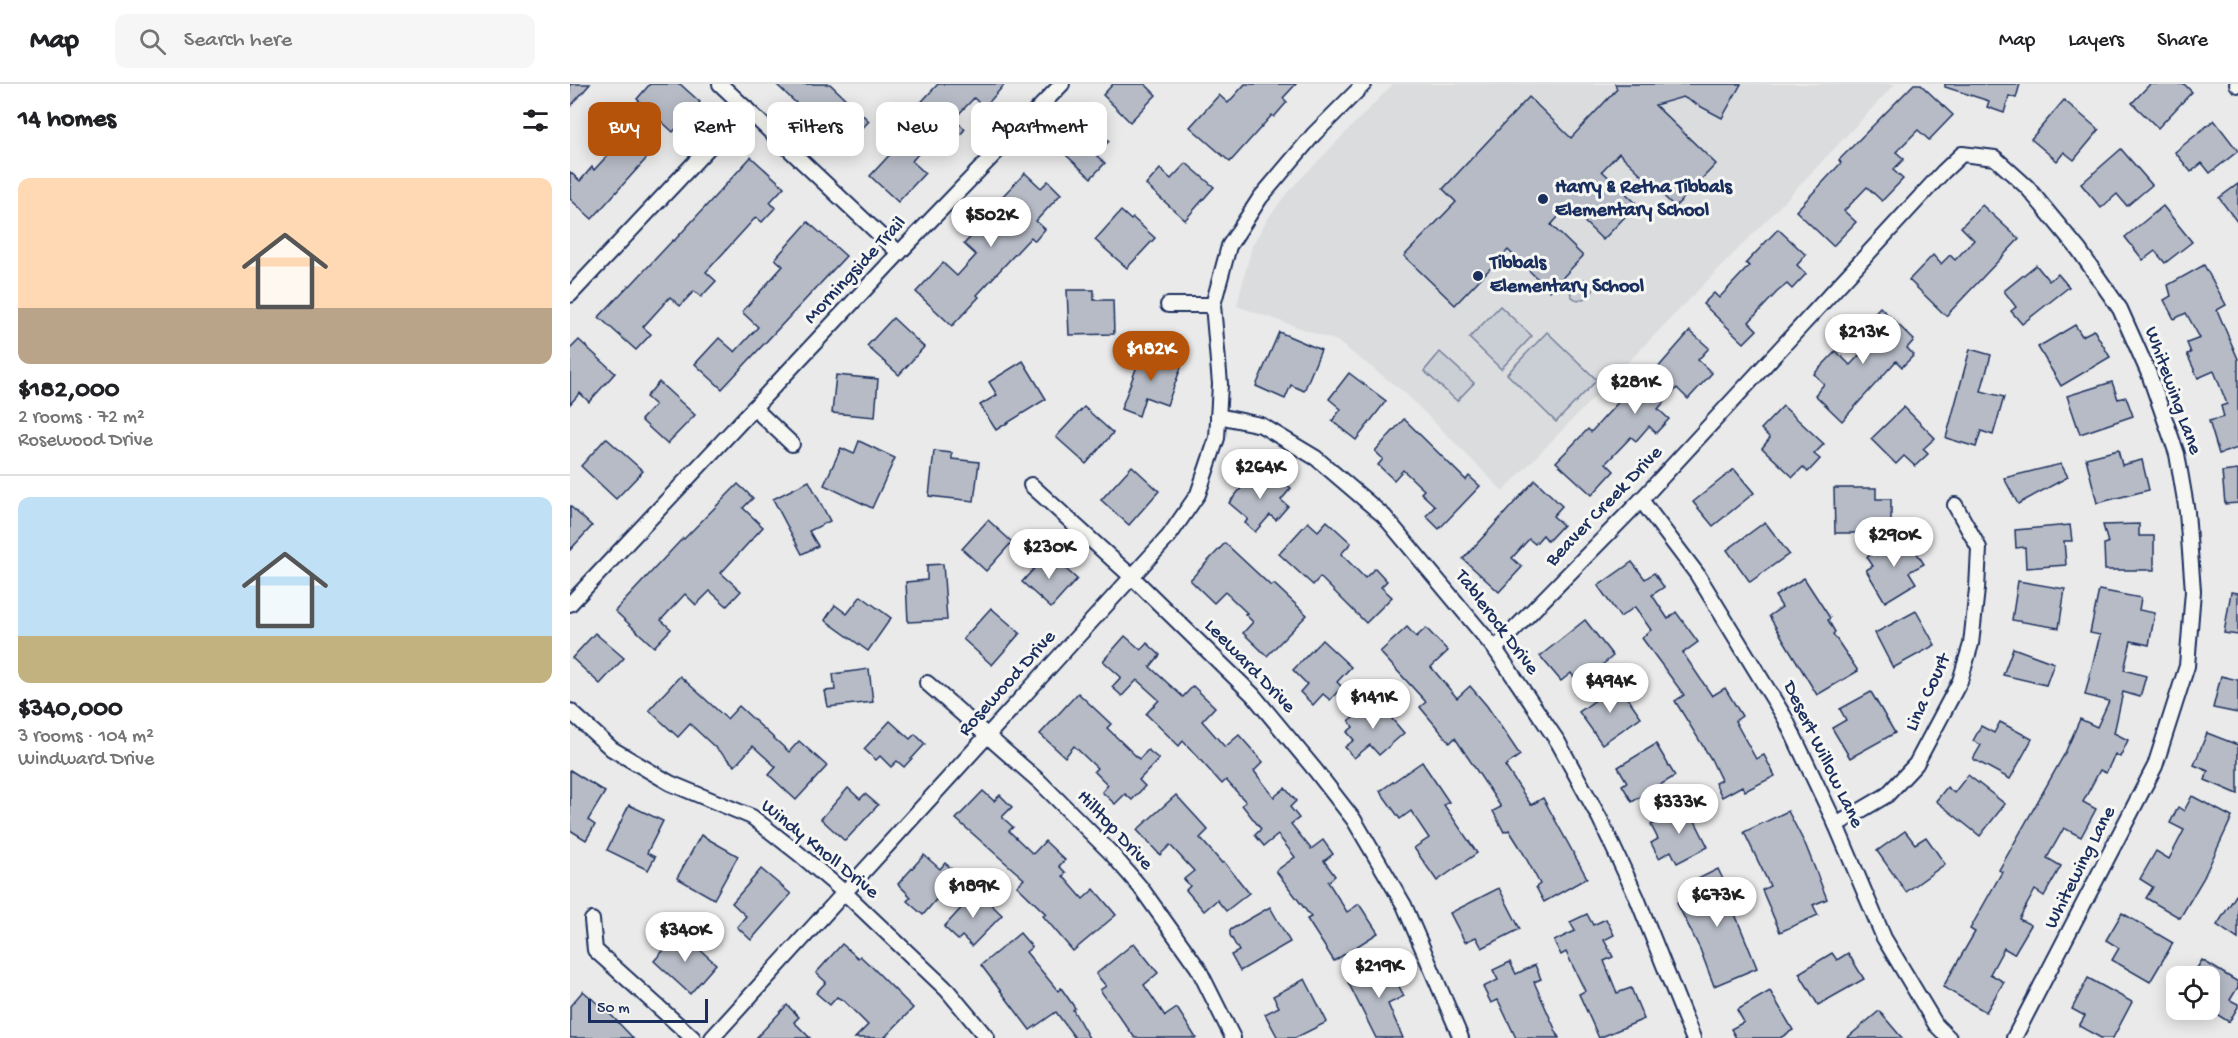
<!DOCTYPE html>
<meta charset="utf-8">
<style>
:root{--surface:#fff;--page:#f6f6f6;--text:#202124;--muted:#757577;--line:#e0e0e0;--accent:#b45309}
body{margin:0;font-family:"Gochi Hand",sans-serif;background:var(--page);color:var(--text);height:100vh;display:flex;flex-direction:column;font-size:22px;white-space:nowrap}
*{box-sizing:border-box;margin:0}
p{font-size:20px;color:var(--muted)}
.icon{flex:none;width:33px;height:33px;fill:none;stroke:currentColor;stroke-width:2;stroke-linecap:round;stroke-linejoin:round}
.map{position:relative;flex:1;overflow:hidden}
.sheet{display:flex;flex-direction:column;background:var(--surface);width:570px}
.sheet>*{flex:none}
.hud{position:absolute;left:18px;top:18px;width:570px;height:54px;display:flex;gap:12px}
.tools{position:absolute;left:1596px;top:882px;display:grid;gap:12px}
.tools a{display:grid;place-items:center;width:54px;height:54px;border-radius:12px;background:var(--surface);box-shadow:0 3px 15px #0003;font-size:30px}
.scale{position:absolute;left:18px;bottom:15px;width:120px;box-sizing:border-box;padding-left:6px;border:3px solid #1b2f5e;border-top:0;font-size:16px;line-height:21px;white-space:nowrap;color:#1b2f5e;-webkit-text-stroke:4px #f6f6f2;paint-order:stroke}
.price{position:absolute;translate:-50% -51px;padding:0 14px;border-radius:21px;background:#fff;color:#222;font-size:20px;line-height:39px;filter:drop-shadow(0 2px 3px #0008)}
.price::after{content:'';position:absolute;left:50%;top:36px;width:18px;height:14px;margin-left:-9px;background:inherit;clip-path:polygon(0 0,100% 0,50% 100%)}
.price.active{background:var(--accent);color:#fff}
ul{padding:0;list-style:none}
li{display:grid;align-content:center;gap:12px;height:318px;padding:0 18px}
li+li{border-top:2px solid var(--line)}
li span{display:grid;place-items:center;height:186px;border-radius:12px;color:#555}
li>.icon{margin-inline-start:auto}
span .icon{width:108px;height:108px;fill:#fffc;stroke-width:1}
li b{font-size:26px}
h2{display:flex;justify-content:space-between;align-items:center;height:72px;padding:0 18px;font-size:26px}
.tag{padding:0 21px;border-radius:12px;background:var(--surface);box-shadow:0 3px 15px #0003;font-size:21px;line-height:54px}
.tag.active{background:var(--accent);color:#fff}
header{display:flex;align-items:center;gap:36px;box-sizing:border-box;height:84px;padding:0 30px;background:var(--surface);border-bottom:2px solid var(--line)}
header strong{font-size:28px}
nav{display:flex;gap:33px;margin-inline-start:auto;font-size:21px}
.search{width:420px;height:54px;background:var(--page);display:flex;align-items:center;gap:15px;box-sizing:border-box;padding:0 21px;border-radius:12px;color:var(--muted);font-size:22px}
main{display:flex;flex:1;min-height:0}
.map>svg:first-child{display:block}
.built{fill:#dadcde}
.green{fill:#caced5;stroke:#727e9a;stroke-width:1.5}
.building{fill:#b6bbc6;stroke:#1b2f5e;stroke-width:1.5}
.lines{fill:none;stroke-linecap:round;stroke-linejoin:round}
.street-casing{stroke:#1b2f5e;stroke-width:18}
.street{stroke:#f6f6f2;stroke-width:14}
.poi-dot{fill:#1b2f5e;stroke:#f6f6f2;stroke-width:2}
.labels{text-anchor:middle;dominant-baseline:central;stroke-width:6;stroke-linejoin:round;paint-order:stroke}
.poi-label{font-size:20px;font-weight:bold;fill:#1b2f5e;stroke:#f6f6f2;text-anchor:start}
.street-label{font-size:20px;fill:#1b2f5e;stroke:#f6f6f2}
</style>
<header>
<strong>Map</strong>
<div class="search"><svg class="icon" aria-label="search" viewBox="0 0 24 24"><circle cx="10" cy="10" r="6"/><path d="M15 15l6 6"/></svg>Search here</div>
<nav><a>Map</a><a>Layers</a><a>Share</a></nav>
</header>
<main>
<section class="sheet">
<h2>14 homes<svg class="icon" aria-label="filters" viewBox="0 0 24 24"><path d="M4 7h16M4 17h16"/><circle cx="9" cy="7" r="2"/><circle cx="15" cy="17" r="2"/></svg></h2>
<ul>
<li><span style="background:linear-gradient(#ffd9b3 70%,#b9a48a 0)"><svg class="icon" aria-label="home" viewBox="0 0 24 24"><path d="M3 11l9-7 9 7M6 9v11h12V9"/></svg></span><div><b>$182,000</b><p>2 rooms · 72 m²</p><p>Rosewood Drive</p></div></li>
<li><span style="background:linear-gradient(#bfe0f5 75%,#c2b280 0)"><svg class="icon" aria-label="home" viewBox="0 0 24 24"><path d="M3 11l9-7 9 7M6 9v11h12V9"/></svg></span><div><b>$340,000</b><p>3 rooms · 104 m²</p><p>Windward Drive</p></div></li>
</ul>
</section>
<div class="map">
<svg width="1668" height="954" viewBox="0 0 1668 954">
<rect width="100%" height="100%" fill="#e9eae9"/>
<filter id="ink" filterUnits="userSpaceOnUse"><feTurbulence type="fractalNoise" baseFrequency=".0167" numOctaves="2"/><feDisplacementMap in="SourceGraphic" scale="12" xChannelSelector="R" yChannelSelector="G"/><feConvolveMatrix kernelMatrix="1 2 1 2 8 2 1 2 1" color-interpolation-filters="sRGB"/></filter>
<g filter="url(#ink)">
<polygon class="built" points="823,0 1325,0 1210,122 933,407 835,309 767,257 667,222 682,162 697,136 717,109"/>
<g class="green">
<polygon points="1008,195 1020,196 1025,203 1020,212 1008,217 1001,212 1000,203"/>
<polygon points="930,222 962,252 931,285 899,254"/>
<polygon points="977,248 1027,296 986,338 937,290"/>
<polygon points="870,268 904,299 887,317 854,287"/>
</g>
<g class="building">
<polygon points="0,0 20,0 0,23"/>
<polygon points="80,0 110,0 130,18 103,48 67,15"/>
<polygon points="206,0 260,0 299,37 284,53 276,45 265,56"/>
<polygon points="368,0 435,0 414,24 404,14 384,35 395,45 376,67 362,54 342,77 355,89 328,118 300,92 340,49 331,40"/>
<polygon points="543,0 575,0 586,11 560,38 533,11"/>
<polygon points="675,0 726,0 713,14 717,18 704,33 702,31 660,78 620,43 649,11 658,19"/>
<polygon points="1045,0 1171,0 1152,34 1113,13 1085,21 1146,80 1105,123 1049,69 1032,87 1067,120 1033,156 998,122 981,141 1013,172 980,207 938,166 885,221 834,172 886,118 873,105 959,13 1001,54 1047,5"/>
<polygon points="1344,0 1350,0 1383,31 1359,56 1348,46 1326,68 1334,75 1323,86 1333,95 1312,117 1297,103 1274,127 1286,138 1263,162 1226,127 1271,79 1269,76"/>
<polygon points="1375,0 1450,0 1446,14 1439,12 1434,29 1417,23 1419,17 1375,3"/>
<polygon points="1580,0 1614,0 1622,8 1588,44 1562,19"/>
<polygon points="1494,16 1529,46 1504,76 1494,68 1487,77 1461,55"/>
<polygon points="512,32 539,57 526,71 535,79 521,94 485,61"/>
<polygon points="51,35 85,65 22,135 0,115 0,88 10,97 22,83 24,86 48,60 37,50"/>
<polygon points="1644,36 1668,67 1640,89 1632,79 1621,88 1605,68"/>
<polygon points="1551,65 1582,101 1557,122 1547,110 1531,124 1511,100"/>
<polygon points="181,73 214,103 200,118 205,124 192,138 186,133 136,188 146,197 131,213 124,207 110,222 100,213 73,243 81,250 66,266 29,233 59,201 60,202 103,156 104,157"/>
<polygon points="616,79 644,103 615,136 576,101 590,85 601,95"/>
<polygon points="455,89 471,104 478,97 491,110 466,137 475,145 465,157 461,153 407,211 409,213 382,242 346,208 373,179 387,192 406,171 394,160 429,123 425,120"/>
<polygon points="1668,100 1668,139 1649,114"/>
<polygon points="1412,121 1449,155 1376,232 1339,196 1363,171 1371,180 1380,171 1385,176 1404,156 1391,143"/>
<polygon points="1593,122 1622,158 1595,179 1585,167 1573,176 1555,153"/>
<polygon points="551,127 561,136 563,134 585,154 557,184 525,156"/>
<polygon points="238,138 276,172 152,305 125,280 149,254 165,268 188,243 172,228 213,182 205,175"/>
<polygon points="1208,145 1236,171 1227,181 1236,190 1222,205 1217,200 1207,208 1179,238 1187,246 1174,259 1133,220 1144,209 1149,214 1179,182 1176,179"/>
<polygon points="1466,181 1479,197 1488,190 1499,203 1452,240 1441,227 1446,223 1434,207"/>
<polygon points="1634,181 1656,221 1647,226 1668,275 1668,364 1649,370 1639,337 1654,333 1651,322 1657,320 1644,287 1628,294 1617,270 1621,269 1617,259 1630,254 1616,229 1604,235 1594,216 1601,212 1598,201"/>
<polygon points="497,206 524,206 524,216 543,216 544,250 499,251"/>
<polygon points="1310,223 1344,256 1337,264 1344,271 1332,283 1326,277 1272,337 1245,311 1254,300 1244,290 1266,267 1280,281 1301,259 1288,246"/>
<polygon points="323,234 354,263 329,291 297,262"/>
<polygon points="1505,241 1512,252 1524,246 1540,273 1491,302 1468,263"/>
<polygon points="1120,247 1139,264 1128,276 1142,289 1118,315 1107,304 1088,325 1099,335 1086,349 1079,342 1066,357 1061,353 1036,379 1044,387 1022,411 986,378 1018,345 1021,348 1053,313 1048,308 1057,297 1074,312 1093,292 1086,286"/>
<polygon points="709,248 751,266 734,307 721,301 715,315 686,302"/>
<polygon points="9,256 45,289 19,318 10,309 0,320 0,265"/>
<polygon points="1400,265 1421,271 1411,307 1434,313 1423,351 1411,347 1406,363 1376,354"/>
<polygon points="573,266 612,281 597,321 575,313 569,332 551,325"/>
<polygon points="453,277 476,315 426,346 410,321 427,311 419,298"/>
<polygon points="779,289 816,317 786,356 762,337 771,325 759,315"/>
<polygon points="266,291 308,295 305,333 262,329"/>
<polygon points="89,298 125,331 97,360 71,336 85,321 76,313"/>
<polygon points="1542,298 1548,315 1556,313 1563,332 1510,350 1497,312"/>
<polygon points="1213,322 1254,360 1244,370 1250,375 1238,388 1233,383 1223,393 1192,364 1200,354 1191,345"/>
<polygon points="514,323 543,349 516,380 486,353"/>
<polygon points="1334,323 1365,354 1353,365 1358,370 1345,382 1334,372 1326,380 1301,355"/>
<polygon points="834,335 896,396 899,392 910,402 869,445 856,432 865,422 851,409 854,406 833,386 824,396 808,381 813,375 805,367"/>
<polygon points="36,354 73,387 46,415 11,382"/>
<polygon points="289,357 325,374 302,424 254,401 271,364 284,370"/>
<polygon points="1548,366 1552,381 1572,376 1579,406 1527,419 1516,374"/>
<polygon points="364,367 382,369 382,375 409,378 404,417 359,412"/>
<polygon points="1491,380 1498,393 1448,420 1434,394"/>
<polygon points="562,382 589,407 559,441 531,416"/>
<polygon points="1164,385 1184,409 1143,442 1123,418"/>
<polygon points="1668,386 1668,419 1655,420 1652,388"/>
<polygon points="685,387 701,401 707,393 721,404 711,416 718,422 706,436 700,431 685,448 675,439 678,435 659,419"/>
<polygon points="965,396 992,422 983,432 993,441 978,457 973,451 965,460 959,455 942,474 952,483 929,508 893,475"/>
<polygon points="239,397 260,437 239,447 248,462 232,470 203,415"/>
<polygon points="168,400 183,414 173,424 193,443 151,489 171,507 157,522 140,507 126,521 115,510 91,536 101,545 84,563 45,527 113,454 114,455"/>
<polygon points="1264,404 1306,404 1306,415 1321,415 1321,449 1265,449"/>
<polygon points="0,422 22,442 0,466"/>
<polygon points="418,436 442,458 416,487 392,465"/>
<polygon points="757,437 781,459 771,470 795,494 805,484 817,497 811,503 822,513 796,539 750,493 743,501 709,470 738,438 748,447"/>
<polygon points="1195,438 1219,470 1180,498 1157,466"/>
<polygon points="1569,440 1569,452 1584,452 1584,486 1535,486 1534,460 1538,459 1533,441"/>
<polygon points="1500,441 1502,457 1494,457 1496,481 1456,484 1455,463 1446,464 1445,446"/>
<polygon points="1331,452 1336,452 1354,480 1339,488 1346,499 1315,518 1296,486 1303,482 1297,473"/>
<polygon points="655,459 701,502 704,500 737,531 697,572 673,549 683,538 675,530 677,529 655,508 644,519 620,496"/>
<polygon points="478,469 507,495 481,524 452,498"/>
<polygon points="1062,478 1075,495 1084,489 1094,503 1082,511 1098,535 1106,528 1128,558 1113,569 1142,612 1155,604 1172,632 1165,637 1186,675 1194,671 1205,692 1175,707 1172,702 1152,713 1145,699 1151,696 1141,675 1105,617 1114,611 1072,554 1081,546 1065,523 1050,533 1028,502"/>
<polygon points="373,480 377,536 338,538 336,498 357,496 357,481"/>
<polygon points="1234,494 1260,534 1258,536 1265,548 1263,550 1288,587 1247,611 1199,532 1212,523 1205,512"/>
<polygon points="1448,497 1495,505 1489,544 1442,536"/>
<polygon points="1529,506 1571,514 1569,526 1585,529 1579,561 1561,557 1554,586 1576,592 1570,613 1553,608 1544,649 1558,656 1550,673 1545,670 1536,689 1530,686 1513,718 1526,725 1511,753 1494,744 1477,774 1491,782 1474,812 1465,806 1449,835 1461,841 1444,870 1434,864 1420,890 1434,898 1416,928 1373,903 1405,848 1400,845 1432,788 1429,786 1495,669 1510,635 1527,643 1539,617 1515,611 1530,551 1520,549"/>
<polygon points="1661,508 1668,509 1668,551 1654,549"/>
<polygon points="291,512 321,534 298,567 255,536 265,521 277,530"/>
<polygon points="421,524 450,549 422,581 393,555"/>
<polygon points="1346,527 1365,561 1323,584 1305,549"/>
<polygon points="1015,536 1043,572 1009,600 1001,589 991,597 970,572"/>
<polygon points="837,543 846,553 856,544 878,567 861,583 887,614 900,602 917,622 950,671 935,682 961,721 973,714 1017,794 974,818 966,803 970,800 951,765 939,746 934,748 923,727 931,723 885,654 880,659 850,623 856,618 810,568"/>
<polygon points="25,549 54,574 30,600 2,574"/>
<polygon points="555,552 571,566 577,559 590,571 580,583 613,613 623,602 645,623 632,637 655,663 669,651 693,678 684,687 704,713 715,704 726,717 720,723 729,734 721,740 741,765 753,756 763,770 754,777 765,792 758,798 777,828 789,820 808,849 764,877 737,835 741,833 706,787 725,773 708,751 694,762 685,751 691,745 672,721 676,718 656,696 652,700 613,657 609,662 576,630 589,616 567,596 552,612 542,603 551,593 533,577"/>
<polygon points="752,556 781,583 767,598 772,603 760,616 753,610 743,621 730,608 737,600 723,586"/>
<polygon points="1443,564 1484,579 1476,601 1433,591"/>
<polygon points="299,585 303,618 258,623 255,607 265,606 263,590"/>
<polygon points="110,592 157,635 169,622 219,668 229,657 257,682 226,716 199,691 206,683 183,662 165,682 120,640 108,653 79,626"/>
<polygon points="1651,592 1668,596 1668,629 1643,624"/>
<polygon points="1048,600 1071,633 1032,660 1009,628"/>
<polygon points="1301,608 1325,649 1280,674 1262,644 1276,636 1270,625"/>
<polygon points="508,609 541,640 537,644 569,675 578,666 589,675 569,696 575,702 562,716 555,710 545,720 532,708 538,701 524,687 527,684 504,662 495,673 470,650"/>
<polygon points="805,615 834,649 809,671 800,661 784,674 775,663 784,656 777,648 783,643 779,637"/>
<polygon points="320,637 340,655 345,650 355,660 334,683 327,677 321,683 310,672 306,676 294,665"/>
<polygon points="1430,638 1462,655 1440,695 1403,675 1411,661 1403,657 1411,642 1424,649"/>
<polygon points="1637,649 1668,661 1668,710 1635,696 1638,687 1624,681"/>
<polygon points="1086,660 1105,692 1062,718 1052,701 1057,698 1048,683"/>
<polygon points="852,678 879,718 874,721 907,769 867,797 844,764 859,754 841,727 830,735 810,707"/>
<polygon points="0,686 35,708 18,736 25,741 16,756 0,746"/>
<polygon points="1398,691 1435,720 1410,752 1366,717 1377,703 1384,709"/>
<polygon points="278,704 290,715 295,710 308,721 275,757 251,735"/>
<polygon points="413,707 424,717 430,711 442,723 432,733 443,743 439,747 463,770 475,757 495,776 489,782 496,789 493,792 513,815 524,805 546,831 503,867 473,832 476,830 447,802 454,795 386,735"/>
<polygon points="606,711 638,746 630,754 652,779 654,778 679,809 656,827 647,816 634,827 616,806 620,802 614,795 624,787 600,761 590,771 567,746"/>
<polygon points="1622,712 1662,733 1633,795 1610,834 1576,814 1583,803 1570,795 1586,767 1599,775 1614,746 1600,739 1608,723 1614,727"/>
<polygon points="1121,720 1128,735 1125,737 1138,763 1107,779 1101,767 1089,774 1081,759 1088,755 1081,741"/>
<polygon points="59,721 93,737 77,769 85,773 78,786 37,766"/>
<polygon points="1218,727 1236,762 1257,815 1243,821 1248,831 1210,848 1192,806 1200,802 1174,748"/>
<polygon points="1335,747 1345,760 1356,753 1375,780 1336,808 1307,767"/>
<polygon points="131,751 168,772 144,815 107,794"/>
<polygon points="354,771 370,785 375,779 388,790 353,831 337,817 341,813 328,800"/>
<polygon points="191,785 221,810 181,856 167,843 176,832 162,819"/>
<polygon points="1148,785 1169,828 1165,830 1187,884 1144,902 1130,865 1107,819 1121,812 1116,801"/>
<polygon points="929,804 950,845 912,864 906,853 895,858 880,829"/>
<polygon points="407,807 432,831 402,862 392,852 388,856 374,843"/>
<polygon points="1668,808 1668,855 1647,841"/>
<polygon points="700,823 720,858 670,887 661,871 669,867 660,851 660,846"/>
<polygon points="1552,829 1603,859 1580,898 1542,876 1549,864 1536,856"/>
<polygon points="1017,830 1023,841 1036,835 1044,851 1034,856 1043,873 1034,877 1047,909 1061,904 1074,935 1029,954 1009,910 1015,907 996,868 991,871 984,857 1005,847 1000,838"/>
<polygon points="110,848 146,880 120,910 84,877"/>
<polygon points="450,849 462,863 456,868 488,907 491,904 505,924 503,926 519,954 505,954 486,928 460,946 411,881"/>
<polygon points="564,859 588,889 574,901 595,932 607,924 626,954 565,954 530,906 536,902 526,890"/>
<polygon points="272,860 288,874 290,872 303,884 343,924 314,954 285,954 298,941 274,917 267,913 260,921 246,909 256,898 246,889"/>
<polygon points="1262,869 1267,876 1278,869 1294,895 1248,921 1229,889"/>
<polygon points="1632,876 1668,898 1668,903 1660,916 1668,920 1668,923 1659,938 1640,926 1640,892 1622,892"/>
<polygon points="822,877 830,893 825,895 834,912 818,920 833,954 806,954 778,898"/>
<polygon points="940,878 946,890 965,881 971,895 964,898 989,954 946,954 928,916 921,919 913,903 928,896 923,886"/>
<polygon points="1518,894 1562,918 1543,954 1531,954 1509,942 1515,932 1502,925"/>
<polygon points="735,895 757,938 725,954 708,954 695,930 709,923 703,912"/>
<polygon points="13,907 43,933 63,954 0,954 0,922"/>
<polygon points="1200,907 1223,946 1210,954 1166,954 1161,945 1174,938 1167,926"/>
<polygon points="217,921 229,933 224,938 240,954 186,954"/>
<polygon points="1309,927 1332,954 1277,954"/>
</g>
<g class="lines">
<defs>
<g id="street">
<polyline points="150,0 329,169"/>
<polyline points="1667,0 1668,1"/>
<polyline points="0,211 176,24"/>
<polyline points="598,221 643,221"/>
<polyline points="184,324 222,360"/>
<polyline points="648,332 691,341 746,374 814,432 925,565 988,658 1030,735 1067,814 1123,954"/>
<polyline points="461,401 562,493 683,611 746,687 784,736 834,821 891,954"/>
<polyline points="1071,416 1127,490 1215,634 1266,741 1314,854 1366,941 1379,954"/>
<polyline points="0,520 329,169 492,0"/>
<polyline points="925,565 1071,416 1373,88 1392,70 1425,74 1457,103 1509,166 1550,225 1579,290 1607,370 1617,428 1623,507 1617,582 1585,682 1444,954"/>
<polyline points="357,599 470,698 541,769 571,804 628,884 663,954"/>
<polyline points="0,627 42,665 100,699 182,733 228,769 275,809 377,906 417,954"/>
<polyline points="1266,741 1317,711 1346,680 1390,597 1401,560 1407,505 1409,464 1385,421"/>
<polyline points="22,836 25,866 123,954"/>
<polyline points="142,954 599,452 628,410 647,354 650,300 643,221 659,162 690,114 744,50 794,0"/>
</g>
</defs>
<use href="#street" class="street-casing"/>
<use href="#street" class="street"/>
</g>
</g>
<g class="poi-dot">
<circle cx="973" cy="115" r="6"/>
<circle cx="908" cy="192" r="6"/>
</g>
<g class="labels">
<g class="poi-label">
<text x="985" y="104">Harry &amp; Retha Tibbals<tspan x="985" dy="23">Elementary School</tspan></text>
<text x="920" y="180">Tibbals<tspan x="920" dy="23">Elementary School</tspan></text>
</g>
<g class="street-label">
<text transform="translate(286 187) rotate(-47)">Morningside Trail</text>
<text transform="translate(1602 307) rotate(70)">Whitewing Lane</text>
<text transform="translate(1035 423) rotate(-46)">Beaver Creek Drive</text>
<text transform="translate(926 539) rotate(53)">Tablerock Drive</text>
<text transform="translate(679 583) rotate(46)">Leeward Drive</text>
<text transform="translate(438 600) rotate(-48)">Rosewood Drive</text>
<text transform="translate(1359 609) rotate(-65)">Lina Court</text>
<text transform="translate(1252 671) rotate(64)">Desert Willow Lane</text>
<text transform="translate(544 747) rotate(47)">Hilltop Drive</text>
<text transform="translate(249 766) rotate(39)">Windy Knoll Drive</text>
<text transform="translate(1511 784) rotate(-63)">Whitewing Lane</text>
</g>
</g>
</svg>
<div class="tools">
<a><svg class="icon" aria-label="locate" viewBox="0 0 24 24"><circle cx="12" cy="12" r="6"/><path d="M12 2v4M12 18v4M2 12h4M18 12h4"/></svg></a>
</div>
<div class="scale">50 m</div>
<b class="price" style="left:421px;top:164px">$502K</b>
<b class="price" style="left:1293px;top:281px">$213K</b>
<b class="price active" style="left:581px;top:298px">$182K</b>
<b class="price" style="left:1065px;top:331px">$281K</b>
<b class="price" style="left:690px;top:416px">$264K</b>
<b class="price" style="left:1324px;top:484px">$290K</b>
<b class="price" style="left:479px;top:496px">$230K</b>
<b class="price" style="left:1040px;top:630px">$494K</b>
<b class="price" style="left:803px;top:646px">$141K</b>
<b class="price" style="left:1109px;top:751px">$333K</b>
<b class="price" style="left:403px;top:835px">$189K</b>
<b class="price" style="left:1147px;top:844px">$673K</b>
<b class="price" style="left:115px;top:879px">$340K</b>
<b class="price" style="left:809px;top:915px">$219K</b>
<div class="hud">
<a class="tag active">Buy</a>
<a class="tag">Rent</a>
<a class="tag">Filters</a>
<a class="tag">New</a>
<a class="tag">Apartment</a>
</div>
</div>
</main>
